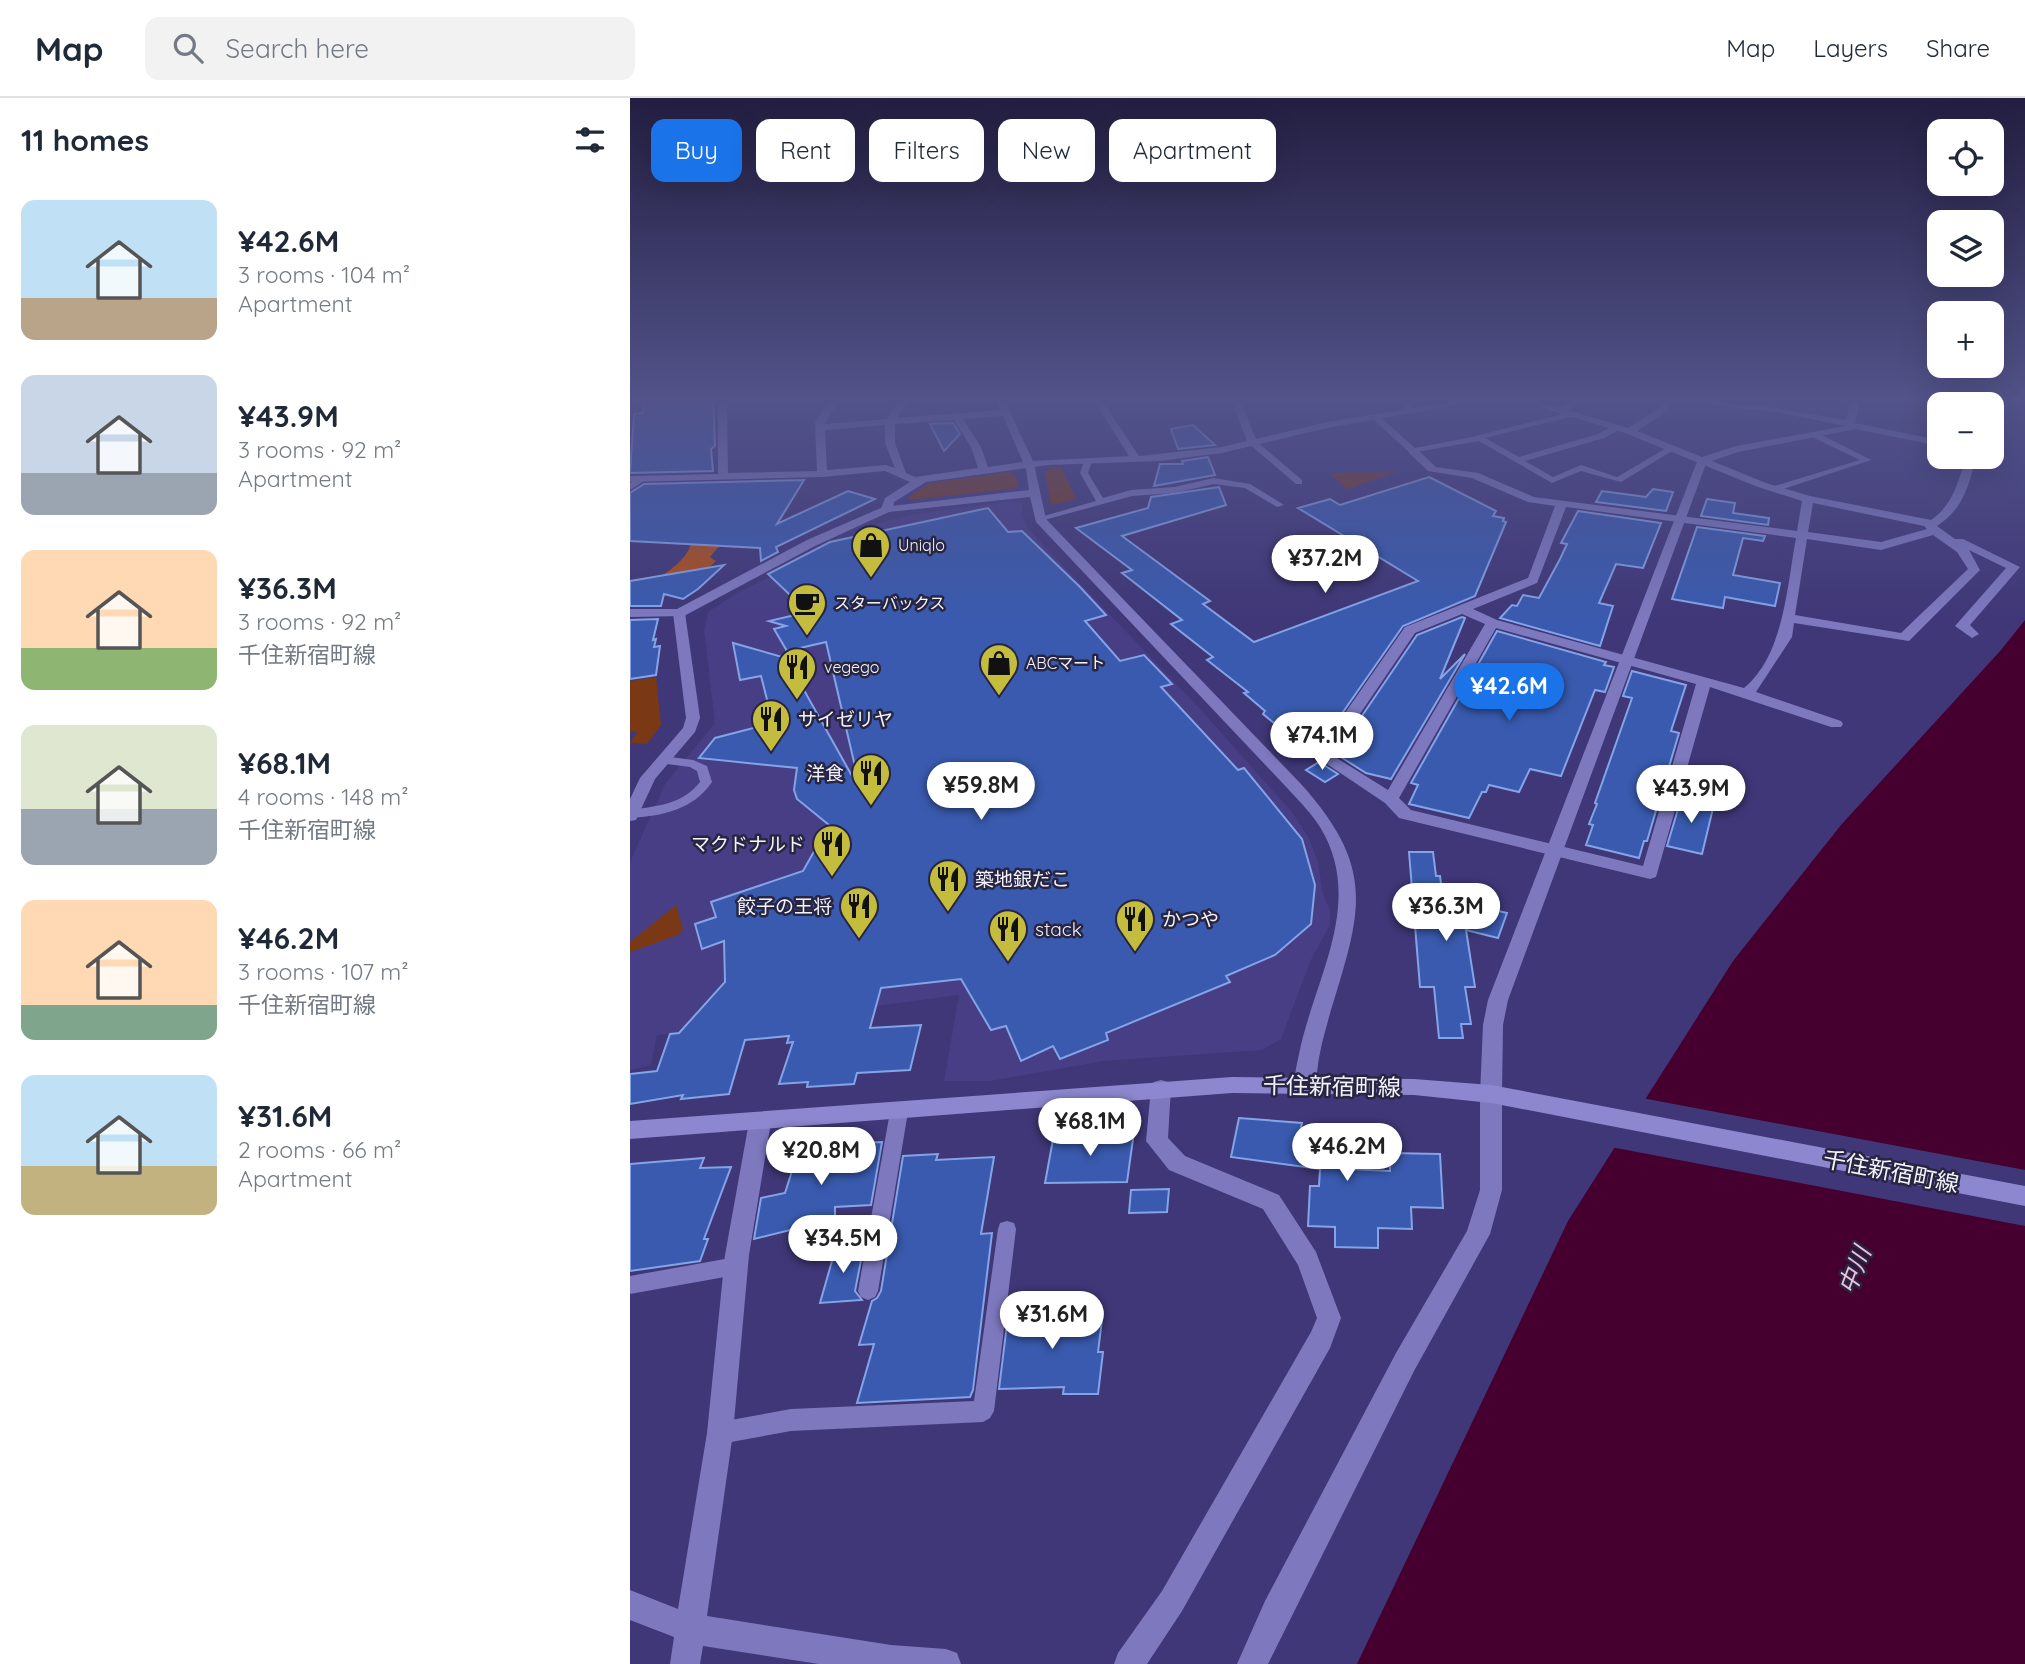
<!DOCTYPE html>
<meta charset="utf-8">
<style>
:root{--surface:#fff;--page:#f2f2f3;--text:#1f2937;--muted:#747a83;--line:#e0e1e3;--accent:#1a73e8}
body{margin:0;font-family:Quicksand,"Noto Sans JP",sans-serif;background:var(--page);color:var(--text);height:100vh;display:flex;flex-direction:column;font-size:26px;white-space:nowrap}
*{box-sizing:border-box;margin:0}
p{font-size:23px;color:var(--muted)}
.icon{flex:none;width:38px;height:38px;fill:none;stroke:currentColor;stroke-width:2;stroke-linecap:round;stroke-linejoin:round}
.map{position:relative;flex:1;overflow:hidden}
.drawer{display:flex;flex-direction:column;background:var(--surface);width:630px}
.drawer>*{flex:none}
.guide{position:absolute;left:21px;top:21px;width:665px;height:63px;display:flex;gap:14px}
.fabs{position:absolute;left:1297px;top:21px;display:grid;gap:14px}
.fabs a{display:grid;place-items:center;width:77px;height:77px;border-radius:14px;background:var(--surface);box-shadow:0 7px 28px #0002;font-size:35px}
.price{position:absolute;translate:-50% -60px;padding:0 16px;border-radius:24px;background:#fff;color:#222;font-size:23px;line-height:46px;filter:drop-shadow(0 2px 4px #0008)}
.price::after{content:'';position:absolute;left:50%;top:42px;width:21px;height:16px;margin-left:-10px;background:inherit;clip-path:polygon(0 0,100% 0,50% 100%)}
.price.selected{background:var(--accent);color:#fff}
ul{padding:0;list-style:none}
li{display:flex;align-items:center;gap:21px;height:175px;padding:0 21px}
li span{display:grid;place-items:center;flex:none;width:196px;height:140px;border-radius:14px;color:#555}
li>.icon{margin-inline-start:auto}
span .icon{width:84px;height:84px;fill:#fffc;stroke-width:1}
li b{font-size:30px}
h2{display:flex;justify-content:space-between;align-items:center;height:84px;padding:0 21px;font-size:30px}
.tag{padding:0 24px;border-radius:14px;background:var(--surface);box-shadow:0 7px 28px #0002;font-size:24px;line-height:63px}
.tag.selected{background:var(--accent);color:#fff}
header{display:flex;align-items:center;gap:42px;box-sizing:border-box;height:98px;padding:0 35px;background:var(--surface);border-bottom:2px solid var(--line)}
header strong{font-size:33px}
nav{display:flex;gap:38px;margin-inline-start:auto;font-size:24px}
.search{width:490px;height:63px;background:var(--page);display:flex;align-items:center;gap:18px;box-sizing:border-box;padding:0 24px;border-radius:14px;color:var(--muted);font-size:26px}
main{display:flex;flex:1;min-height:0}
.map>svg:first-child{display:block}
.built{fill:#473e86}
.green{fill:#7a3815}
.forest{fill:#ae4f19}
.water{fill:#460030}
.pier{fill:#3f3777}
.building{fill:#395aae;stroke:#85a3e7;stroke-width:2}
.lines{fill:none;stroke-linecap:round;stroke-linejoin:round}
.service{fill:#7e79bf;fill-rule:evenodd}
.minor{fill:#7e79bf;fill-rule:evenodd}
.tertiary{fill:#7e79bf;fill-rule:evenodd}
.secondary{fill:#8c87ce;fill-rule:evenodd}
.labels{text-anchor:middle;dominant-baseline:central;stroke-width:5;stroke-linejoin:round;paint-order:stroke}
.far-poi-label{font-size:16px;fill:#f3f3fb;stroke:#272542;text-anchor:start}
.poi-label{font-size:19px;fill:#f3f3fb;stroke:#272542;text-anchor:start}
.near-street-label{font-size:23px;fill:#f3f3fb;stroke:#272542}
.near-water-label{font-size:24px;font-style:italic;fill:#f4c1dc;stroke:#272542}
</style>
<header>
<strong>Map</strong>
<div class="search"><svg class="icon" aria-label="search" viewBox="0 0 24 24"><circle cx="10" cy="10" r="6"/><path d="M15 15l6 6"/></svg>Search here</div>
<nav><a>Map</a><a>Layers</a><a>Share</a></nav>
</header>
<main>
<section class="drawer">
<h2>11 homes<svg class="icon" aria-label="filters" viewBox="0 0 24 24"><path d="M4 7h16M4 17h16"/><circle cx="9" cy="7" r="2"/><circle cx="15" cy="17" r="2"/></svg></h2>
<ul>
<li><span style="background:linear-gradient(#bfe0f5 70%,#b9a48a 0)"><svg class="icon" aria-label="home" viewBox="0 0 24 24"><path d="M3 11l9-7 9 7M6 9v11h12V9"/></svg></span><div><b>¥42.6M</b><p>3 rooms · 104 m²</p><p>Apartment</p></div></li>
<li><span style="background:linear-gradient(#c9d6e8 70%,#9aa5b1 0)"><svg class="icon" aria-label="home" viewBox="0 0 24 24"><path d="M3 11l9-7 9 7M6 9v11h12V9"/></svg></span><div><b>¥43.9M</b><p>3 rooms · 92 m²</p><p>Apartment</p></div></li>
<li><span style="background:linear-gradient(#ffd9b3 70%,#8fb573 0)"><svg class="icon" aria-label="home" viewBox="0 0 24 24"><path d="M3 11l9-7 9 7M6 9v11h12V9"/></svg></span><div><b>¥36.3M</b><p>3 rooms · 92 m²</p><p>千住新宿町線</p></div></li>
<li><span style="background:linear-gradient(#dfe7d0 60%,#9aa5b1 0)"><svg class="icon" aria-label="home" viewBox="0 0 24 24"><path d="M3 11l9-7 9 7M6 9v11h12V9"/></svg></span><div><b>¥68.1M</b><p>4 rooms · 148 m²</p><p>千住新宿町線</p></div></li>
<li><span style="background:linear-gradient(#ffd9b3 75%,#7fa58c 0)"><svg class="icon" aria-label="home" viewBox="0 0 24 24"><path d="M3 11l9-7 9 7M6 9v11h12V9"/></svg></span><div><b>¥46.2M</b><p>3 rooms · 107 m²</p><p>千住新宿町線</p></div></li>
<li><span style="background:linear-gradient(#bfe0f5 65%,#c2b280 0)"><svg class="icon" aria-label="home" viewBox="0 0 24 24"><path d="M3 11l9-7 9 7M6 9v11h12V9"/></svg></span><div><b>¥31.6M</b><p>2 rooms · 66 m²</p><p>Apartment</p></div></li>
</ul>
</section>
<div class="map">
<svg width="1395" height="1566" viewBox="0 0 1395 1566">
<rect width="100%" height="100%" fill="#3f3777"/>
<g class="built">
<polygon points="1064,301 1219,301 1214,322 1209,322 1116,305"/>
<polygon points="382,403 392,405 392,416 398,431 571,612 661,713 679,740 688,764 693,797 700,812 700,827 681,862 651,941 632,952 474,963 360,983 314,983 329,897 27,937 21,967 0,972 0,764 35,686 85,625 74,532 78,514 107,495 250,425 284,416"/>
</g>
<g class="green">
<polygon points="421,369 431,369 446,401 421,407 415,374"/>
<polygon points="379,374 385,376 388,388 381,391 280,402 278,399 299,385"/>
<polygon points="767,374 717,391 699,375"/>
<polygon points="26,579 31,627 17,646 0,645 7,634 0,633 0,583"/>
<polygon points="46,807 53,831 48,837 0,854 0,844"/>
</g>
<path class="forest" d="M61,446H91L80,459L86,463L73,475L11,491C28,480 55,466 61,446Z"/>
<polygon class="water" points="1395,522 1395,1566 727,1566 938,1123 1103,863 1211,727 1371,552"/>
<polygon class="pier" points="1012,1000 1395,1072 1395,1128 981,1049"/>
<g class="building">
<polygon points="14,301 83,301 85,348 81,351 83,373 0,375 4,316 13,315"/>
<polygon points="323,325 330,336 314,353 300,326"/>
<polygon points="563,327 585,347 548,351 541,331"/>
<polygon points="578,359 585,377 524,388 530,366 553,366 552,363"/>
<polygon points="799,379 866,413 863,418 874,420 873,423 876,424 845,498 773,528 683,657 633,616 635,613 614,595 618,594 577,562 583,559 541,526 552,522 492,475 502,472 446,430 518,410 521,399 589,389 596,407 492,438 580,503 573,506 624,544 788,483 668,410 700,401 710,407"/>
<polygon points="174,382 147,426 218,393 245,401 146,449 148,454 131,463 130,450 0,443 0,395 14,386"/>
<polygon points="1023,391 1043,394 1036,413 966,404 972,393 1016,399"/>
<polygon points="1077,401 1105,405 1103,415 1139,420 1138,427 1071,418"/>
<polygon points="358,410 378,434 392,433 450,489 476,517 455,523 490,563 514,557 542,586 531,589 608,672 614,670 672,741 685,787 681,826 645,857 596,878 600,884 476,935 478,942 430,961 423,948 391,963 376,928 361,932 331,881 251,890 240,930 291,927 280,972 227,975 224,986 177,989 178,984 149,986 163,944 157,945 159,938 115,942 99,996 51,1001 53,997 0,1006 0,976 27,973 40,936 49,935 95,884 94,843 72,851 65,826 86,819 81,804 173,773 199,727 167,701 164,692 167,670 69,660 85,640 143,625 131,578 110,582 103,545 156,560 231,694 196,544 157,553 144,531 156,528 139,523 178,514 138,476 200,444"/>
<polygon points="948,413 1031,425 1013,470 986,466 969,505 983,508 970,548 870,520 882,507 887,508 893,497 909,500 930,461 937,446 931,445"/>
<polygon points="1067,429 1135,438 1133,443 1113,440 1103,477 1150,485 1145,508 1095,499 1093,510 1042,501"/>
<polygon points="94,467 68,491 53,501 34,496 31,508 0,508 0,483"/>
<polygon points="832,519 835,520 810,581 835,556 761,681 736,675 706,656 787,537"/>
<polygon points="28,521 23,542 26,541 24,549 30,548 26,577 0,581 0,522"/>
<polygon points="867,533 976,564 974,567 984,569 975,594 965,592 931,678 900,671 889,694 859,687 856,694 852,694 839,720 779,706 788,687 781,685"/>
<polygon points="1002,573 1056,587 1041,633 1049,635 1017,743 1014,743 1009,760 956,747 963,727 959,726 967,706 965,705 1002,600 993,598"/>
<polygon points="689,664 708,676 695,684 676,672"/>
<polygon points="1052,698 1084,706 1072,756 1037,748"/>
<polygon points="779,754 803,754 806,778 810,778 813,800 877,815 868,840 836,832 845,889 835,889 841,926 831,926 833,940 809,940 804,889 790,889"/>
<polygon points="609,1020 672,1025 667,1050 719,1051 718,1071 760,1073 760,1055 810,1056 813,1110 781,1109 782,1131 748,1130 748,1150 705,1149 705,1129 678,1128 680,1088 689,1088 690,1071 601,1059"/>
<polygon points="504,1034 497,1084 415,1085 424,1036"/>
<polygon points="252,1044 241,1107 205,1109 205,1121 124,1141 131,1100 155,1095 170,1048"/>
<polygon points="308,1056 306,1062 364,1059 351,1136 362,1135 343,1292 340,1299 227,1305 244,1246 229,1247 242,1203 247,1200 251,1193 273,1058"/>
<polygon points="74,1060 70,1070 101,1069 74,1141 78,1141 70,1163 0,1173 0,1066"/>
<polygon points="539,1091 537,1114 499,1115 501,1092"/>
<polygon points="234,1147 225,1193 232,1202 190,1205 206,1149"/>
<polygon points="421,1209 419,1216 473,1214 468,1254 473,1254 468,1296 433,1296 434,1289 369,1291 379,1210"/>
</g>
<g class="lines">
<g class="service">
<polygon points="769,301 777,301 784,315 778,315"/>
<polygon points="1121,307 1149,310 1153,312 1149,314 1118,311 1117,309"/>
<polygon points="941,314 945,316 944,318 855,340 889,359 968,336 985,327 991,327 991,331 974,340 895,363 923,379 951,367 987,379 1040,348 1047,350 991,384 951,373 922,385 849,343 780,355 741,319 748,317 785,350 842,339"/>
<polygon points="1180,334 1186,334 1241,362 1147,393 1141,393 1141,389 1230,362 1180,338"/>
<polygon points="619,342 625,342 672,382 672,386 666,386 619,346"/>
<polygon points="455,361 462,363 458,375 473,400 501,392 544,389 584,380 620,386 654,407 647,409 615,390 584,386 544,395 502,398 407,424 407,420 466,403 450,375"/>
<polygon points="10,379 17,381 0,392 0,385"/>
<path d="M33,658L63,662L77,668L82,684C63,712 32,718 0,720V712C26,708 52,707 70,684L67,673L60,669L29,665L27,662Z"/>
<polygon points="269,1007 275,1009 278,1014 248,1193 245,1199 238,1202 231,1199 228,1193 260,1014 263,1009"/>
<polygon points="377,1123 384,1125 386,1131 364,1313 360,1320 353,1324 161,1333 90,1346 82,1343 79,1335 82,1327 90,1324 161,1311 344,1303 368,1131 370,1125"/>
<polygon points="106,1159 113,1162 116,1168 113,1174 106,1177 0,1196 0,1178"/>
</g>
<g class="minor">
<polygon points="0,301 6,301 0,304"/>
<path d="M88,301H97L98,375L187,373L185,325L201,301H210L195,326L257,321L270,301H280L267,320L370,312L365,301H374L403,363L499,358L463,301H471L509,358L592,349L617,343L601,301H610L626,341L697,324L839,301H859L697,330L592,355L529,363L418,367L296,384L264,404L263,411L257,414L251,411L255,400L280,384L255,373L192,379L0,384V378L88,376ZM373,318L393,364L358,369L351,349L333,321ZM324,322L341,349L348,370L285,379L276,375L265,345V326ZM255,327V345L265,370L256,367L197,372L195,332Z"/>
<path d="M883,301H897L929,310L945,301H955L938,312L998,330L1029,310L1037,301H1046L1035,314L1007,333L1072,359L1106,348L1216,328L1146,314V310L1216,322L1221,301H1230L1225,325L1309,342V348L1226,331L1108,354L1082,363L1136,385L1180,398L1301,422C1323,407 1328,384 1336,359H1346C1339,388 1333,411 1307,428L1325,441H1333L1390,469L1340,527L1349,536L1342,540L1325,528L1376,470L1339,452L1350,472L1279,543L1164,525L1162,539L1126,594L1211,623L1213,626L1211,629H1201L1080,589L1026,779L1020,781L769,720L755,705L685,658L775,529L898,480L925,408L898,404L842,380L798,373L779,355V351H787L806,369L848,375L904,399L1167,433L1172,403L1128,389L995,335ZM1183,405L1294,428L1297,431L1251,444L1178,434ZM936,409L1166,440C1157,487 1154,558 1114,590L867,522L843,511L907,485ZM1303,437L1327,454L1338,471L1271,535L1165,517L1177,441L1251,452ZM832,516L855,526L758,692L702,657L785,535ZM866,530L1066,586L1013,768L781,712L769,700Z"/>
<polygon points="1048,301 1074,301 1126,309 1121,312"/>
<polygon points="49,511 55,515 70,620 65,634 25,681 6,722 0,723 0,701 10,680 53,630 56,620 43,515"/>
<polygon points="531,982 538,984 541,990 538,1040 555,1058 649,1097 686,1154 711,1220 700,1250 552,1513 517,1566 484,1566 488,1555 532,1493 681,1234 687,1220 668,1167 633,1111 539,1072 516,1043 521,990 524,984"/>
<polygon points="861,987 868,990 872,996 872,1092 860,1136 784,1273 638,1566 607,1566 635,1503 766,1255 837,1133 850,1092 850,996 854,990"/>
<polygon points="130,1015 138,1018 141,1024 119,1157 103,1335 77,1518 261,1547 316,1551 327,1555 331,1566 189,1566 73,1548 70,1566 40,1566 44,1539 0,1522 0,1492 48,1511 77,1335 95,1157 119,1024 122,1018"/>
</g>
<g class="tertiary">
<polygon points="1068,361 1077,363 878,902 873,927 872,996 868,1002 861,1005 854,1002 850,996 853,927 858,902"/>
<path d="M395,364L404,366L416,421L671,686C749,773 730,816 699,919C696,931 692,943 690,955C687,967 688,981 682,992L675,994L668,992C662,982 667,967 669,956C684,881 736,804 690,729C682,716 670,704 659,692L406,424L400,399L259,414L185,448L54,518L0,519V511H47L177,442L253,409L399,392Z"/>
</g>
<polygon class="secondary" points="602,979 784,981 861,987 1395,1088 1395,1108 861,1005 784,997 602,995 0,1041 0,1023"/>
</g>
<linearGradient id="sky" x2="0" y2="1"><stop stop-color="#231e41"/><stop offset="0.58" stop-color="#52538a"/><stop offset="1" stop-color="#52538a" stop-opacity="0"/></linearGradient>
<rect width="1395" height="520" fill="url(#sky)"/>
<defs>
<symbol id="shop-pin" viewBox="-11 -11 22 30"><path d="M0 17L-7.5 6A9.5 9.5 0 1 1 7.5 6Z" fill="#c4bc3d" stroke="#272542"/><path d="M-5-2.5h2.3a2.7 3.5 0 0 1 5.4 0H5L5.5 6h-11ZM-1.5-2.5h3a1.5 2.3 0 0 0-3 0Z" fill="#111"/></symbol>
<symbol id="cafe-pin" viewBox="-11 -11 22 30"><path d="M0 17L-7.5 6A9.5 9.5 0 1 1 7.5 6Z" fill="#c4bc3d" stroke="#272542"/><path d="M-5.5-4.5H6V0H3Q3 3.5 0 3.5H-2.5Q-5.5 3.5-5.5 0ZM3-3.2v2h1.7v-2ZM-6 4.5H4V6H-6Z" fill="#111"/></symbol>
<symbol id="restaurant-pin" viewBox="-11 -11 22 30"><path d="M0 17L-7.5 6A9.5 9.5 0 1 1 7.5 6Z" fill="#c4bc3d" stroke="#272542"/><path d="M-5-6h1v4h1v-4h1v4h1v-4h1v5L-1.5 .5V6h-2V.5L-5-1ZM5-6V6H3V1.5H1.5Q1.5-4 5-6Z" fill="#111"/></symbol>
</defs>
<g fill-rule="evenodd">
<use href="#shop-pin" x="219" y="425" width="44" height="60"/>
<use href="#cafe-pin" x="155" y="483" width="44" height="60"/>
<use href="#shop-pin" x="347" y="543" width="44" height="60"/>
<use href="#restaurant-pin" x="145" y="547" width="44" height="60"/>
<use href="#restaurant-pin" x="119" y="599" width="44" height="60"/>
<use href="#restaurant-pin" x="219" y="653" width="44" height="60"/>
<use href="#restaurant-pin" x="180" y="724" width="44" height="60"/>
<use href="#restaurant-pin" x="296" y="759" width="44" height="60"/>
<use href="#restaurant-pin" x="207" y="786" width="44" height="60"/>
<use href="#restaurant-pin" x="483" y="799" width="44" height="60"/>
<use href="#restaurant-pin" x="356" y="809" width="44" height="60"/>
</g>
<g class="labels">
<g class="far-poi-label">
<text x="268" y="447">Uniqlo</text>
<text x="204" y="505">スターバックス</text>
<text x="396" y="565">ABCマート</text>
<text x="194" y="569">vegego</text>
</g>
<g class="poi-label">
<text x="168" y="621">サイゼリヤ</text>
<text x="214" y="675" text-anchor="end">洋食</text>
<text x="175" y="746" text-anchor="end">マクドナルド</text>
<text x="345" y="781">築地銀だこ</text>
<text x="202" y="808" text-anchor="end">餃子の王将</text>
<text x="532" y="821">かつや</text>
<text x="405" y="831">stack</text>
</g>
<g class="near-street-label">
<text transform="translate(702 988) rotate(1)">千住新宿町線</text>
<text transform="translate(1261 1073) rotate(11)">千住新宿町線</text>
</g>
<g class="near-water-label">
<text transform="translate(1224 1172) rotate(-69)">中川</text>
</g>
</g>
</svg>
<div class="fabs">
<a><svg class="icon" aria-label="locate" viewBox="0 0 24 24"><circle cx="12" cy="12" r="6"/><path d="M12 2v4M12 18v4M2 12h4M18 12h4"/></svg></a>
<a><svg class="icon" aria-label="layers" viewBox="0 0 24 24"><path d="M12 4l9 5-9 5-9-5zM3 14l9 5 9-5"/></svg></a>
<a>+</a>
<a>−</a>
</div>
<b class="price" style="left:695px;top:497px">¥37.2M</b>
<b class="price selected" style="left:879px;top:625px">¥42.6M</b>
<b class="price" style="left:692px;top:674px">¥74.1M</b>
<b class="price" style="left:351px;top:724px">¥59.8M</b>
<b class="price" style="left:1061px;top:727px">¥43.9M</b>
<b class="price" style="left:816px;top:845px">¥36.3M</b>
<b class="price" style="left:460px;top:1060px">¥68.1M</b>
<b class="price" style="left:717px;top:1085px">¥46.2M</b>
<b class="price" style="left:191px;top:1089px">¥20.8M</b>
<b class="price" style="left:213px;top:1177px">¥34.5M</b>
<b class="price" style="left:422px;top:1253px">¥31.6M</b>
<div class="guide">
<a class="tag selected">Buy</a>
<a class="tag">Rent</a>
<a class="tag">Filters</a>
<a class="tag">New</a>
<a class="tag">Apartment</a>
</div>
</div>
</main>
